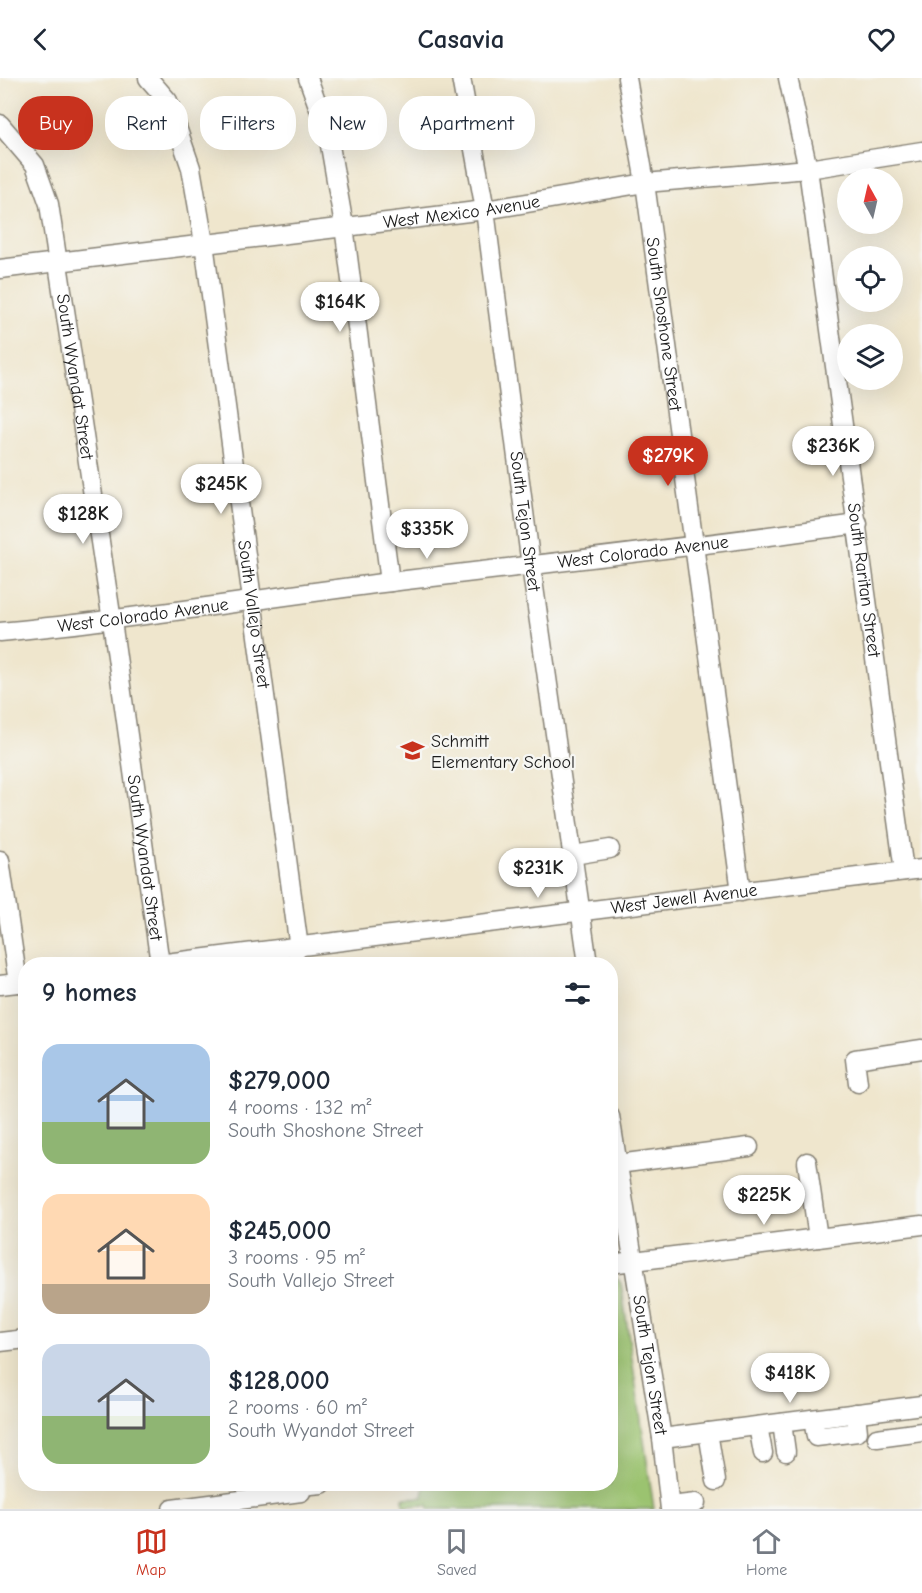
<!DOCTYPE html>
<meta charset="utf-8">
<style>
:root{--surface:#fff;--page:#f2f2f3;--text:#1f2937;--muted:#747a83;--line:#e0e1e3;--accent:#c8321e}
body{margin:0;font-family:"Comic Neue",sans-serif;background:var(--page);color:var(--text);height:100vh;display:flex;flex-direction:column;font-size:22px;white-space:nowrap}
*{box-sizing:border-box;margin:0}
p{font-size:20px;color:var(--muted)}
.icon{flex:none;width:33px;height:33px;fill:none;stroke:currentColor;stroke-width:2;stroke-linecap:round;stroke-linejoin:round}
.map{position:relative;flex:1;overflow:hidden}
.details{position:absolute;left:18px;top:879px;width:600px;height:534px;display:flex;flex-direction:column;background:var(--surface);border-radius:24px;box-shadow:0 6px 24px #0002}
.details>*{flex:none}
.top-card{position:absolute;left:18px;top:18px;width:600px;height:54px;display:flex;gap:12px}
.needle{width:39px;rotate:352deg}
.buttons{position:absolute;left:837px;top:90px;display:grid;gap:12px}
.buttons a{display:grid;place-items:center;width:66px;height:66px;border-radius:50%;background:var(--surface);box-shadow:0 6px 24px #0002;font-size:30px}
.price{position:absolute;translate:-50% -51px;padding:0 14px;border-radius:21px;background:#fff;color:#222;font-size:20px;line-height:39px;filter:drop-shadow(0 2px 3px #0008)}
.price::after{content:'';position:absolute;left:50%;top:36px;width:18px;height:14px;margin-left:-9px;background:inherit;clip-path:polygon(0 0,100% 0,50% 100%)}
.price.active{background:var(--accent);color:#fff}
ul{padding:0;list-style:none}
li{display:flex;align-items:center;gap:18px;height:150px;padding:0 24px}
li span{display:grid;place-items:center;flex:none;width:168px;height:120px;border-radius:18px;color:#555}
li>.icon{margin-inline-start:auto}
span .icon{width:72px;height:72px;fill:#fffc;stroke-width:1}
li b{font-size:26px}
h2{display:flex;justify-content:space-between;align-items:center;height:72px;padding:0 24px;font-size:26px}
.tag{padding:0 21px;border-radius:24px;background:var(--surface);box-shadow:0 6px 24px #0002;font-size:21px;line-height:54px}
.tag.active{background:var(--accent);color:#fff}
header{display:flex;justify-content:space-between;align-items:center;height:78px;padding:0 24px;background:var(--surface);font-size:27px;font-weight:600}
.tab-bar{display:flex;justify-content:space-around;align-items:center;height:84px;border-top:2px solid var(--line);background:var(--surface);font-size:16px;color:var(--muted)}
.tab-bar a{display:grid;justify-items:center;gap:3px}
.tab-bar .active{color:var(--accent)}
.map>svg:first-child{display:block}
.green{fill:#9bc36f;stroke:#5c7046;stroke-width:1.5}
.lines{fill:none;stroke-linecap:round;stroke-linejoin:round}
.minor-casing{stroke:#868174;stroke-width:21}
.minor{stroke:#fff;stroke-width:18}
.labels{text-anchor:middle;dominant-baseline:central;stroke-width:4.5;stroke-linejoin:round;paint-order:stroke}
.street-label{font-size:18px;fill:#1c1c1c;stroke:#f6f6f2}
.poi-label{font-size:18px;fill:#1c1c1c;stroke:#f6f6f2;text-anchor:start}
</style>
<header><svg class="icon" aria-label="back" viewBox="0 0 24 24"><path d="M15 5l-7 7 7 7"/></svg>Casavia<svg class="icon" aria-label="heart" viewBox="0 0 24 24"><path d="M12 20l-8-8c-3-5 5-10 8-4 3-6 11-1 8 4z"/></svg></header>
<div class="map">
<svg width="922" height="1431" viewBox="0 0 922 1431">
<rect width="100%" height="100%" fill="#f6f6f2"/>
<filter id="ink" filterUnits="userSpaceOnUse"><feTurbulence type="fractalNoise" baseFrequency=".0167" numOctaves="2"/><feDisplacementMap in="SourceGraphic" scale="12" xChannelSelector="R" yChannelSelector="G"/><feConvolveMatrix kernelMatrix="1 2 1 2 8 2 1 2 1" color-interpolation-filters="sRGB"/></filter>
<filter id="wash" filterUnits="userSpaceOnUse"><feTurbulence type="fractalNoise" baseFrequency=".008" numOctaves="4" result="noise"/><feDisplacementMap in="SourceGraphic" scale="24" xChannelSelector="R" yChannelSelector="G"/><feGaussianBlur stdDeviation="1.35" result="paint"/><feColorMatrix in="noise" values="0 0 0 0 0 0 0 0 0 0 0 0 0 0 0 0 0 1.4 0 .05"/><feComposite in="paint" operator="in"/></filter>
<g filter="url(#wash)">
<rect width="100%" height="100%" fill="#efe6cd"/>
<polygon class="green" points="611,1200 618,1201 621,1206 654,1431 429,1431 428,1427 404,1428 403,1420 423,1419 425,1406 468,1406 473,1408 486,1406 610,1406"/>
</g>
<g filter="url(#ink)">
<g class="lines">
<defs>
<g id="minor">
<path id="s1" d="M148,0L168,23L191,90L204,165L299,870"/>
<polyline points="308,0 328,56 344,148 390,504"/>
<path id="s2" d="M461,0L485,132L531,488L588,886"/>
<path id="s3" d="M627,0L645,105L741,814"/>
<path id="s4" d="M788,0L808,91L904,793"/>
<path id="s5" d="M0,46L35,87L49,126L112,543L160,886"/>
<path id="s6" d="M0,191L485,132L645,105L808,91L922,73"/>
<path id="s7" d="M0,554C131,542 260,520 391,504C547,485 702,468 858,446"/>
<polyline points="573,777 610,771"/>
<polyline points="0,782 18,905"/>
<path id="s8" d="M158,886L922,791"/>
<polyline points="0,907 26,904"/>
<polyline points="858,1005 855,981 922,971"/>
<path id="s9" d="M610,1038L662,1360L670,1431"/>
<polyline points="807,1084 818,1160"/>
<polyline points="618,1086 749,1069"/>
<polyline points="610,1186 922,1147"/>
<polyline points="0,1264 26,1261"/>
<polyline points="813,1341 816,1359 858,1354 856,1335"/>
<polyline points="782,1345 786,1374"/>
<polyline points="758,1348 763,1375"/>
<polyline points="708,1354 716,1403"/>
<polyline points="662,1360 922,1327"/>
<polyline points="877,1360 922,1354"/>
<polyline points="300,1408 322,1406"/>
<polyline points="670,1428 696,1425"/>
<polyline points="172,1431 301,1414"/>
</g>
</defs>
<use href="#minor" class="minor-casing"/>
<use href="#minor" class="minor"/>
</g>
</g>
<defs>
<symbol id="school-bare" viewBox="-9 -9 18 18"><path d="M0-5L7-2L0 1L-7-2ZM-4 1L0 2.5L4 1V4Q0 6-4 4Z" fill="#c8321e" stroke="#f6f6f2" stroke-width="2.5" paint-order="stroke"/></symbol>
</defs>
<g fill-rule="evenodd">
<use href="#school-bare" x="396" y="656" width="33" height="33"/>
</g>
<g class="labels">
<g class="street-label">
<text stroke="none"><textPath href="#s6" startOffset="465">West Mexico Avenue</textPath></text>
<text stroke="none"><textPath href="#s3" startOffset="249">South Shoshone Street</textPath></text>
<text stroke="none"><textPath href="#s5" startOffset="270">South Wyandot Street</textPath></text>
<text stroke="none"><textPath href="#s2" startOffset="448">South Tejon Street</textPath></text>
<text stroke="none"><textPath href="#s7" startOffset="648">West Colorado Avenue</textPath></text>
<text stroke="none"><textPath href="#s4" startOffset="508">South Raritan Street</textPath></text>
<text stroke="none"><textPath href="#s1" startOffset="552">South Vallejo Street</textPath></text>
<text stroke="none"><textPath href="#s7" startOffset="144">West Colorado Avenue</textPath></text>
<text stroke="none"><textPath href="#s5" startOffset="756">South Wyandot Street</textPath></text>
<text stroke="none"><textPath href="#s8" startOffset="530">West Jewell Avenue</textPath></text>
<text stroke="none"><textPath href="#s9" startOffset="252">South Tejon Street</textPath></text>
</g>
<g class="poi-label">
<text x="431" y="663">Schmitt<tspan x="431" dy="21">Elementary School</tspan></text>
</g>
</g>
</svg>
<div class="buttons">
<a><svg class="needle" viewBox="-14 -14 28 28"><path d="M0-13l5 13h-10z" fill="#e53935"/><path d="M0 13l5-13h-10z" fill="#747a83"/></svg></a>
<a><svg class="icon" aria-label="locate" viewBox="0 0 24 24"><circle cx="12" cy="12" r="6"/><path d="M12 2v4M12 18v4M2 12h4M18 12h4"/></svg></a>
<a><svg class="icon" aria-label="layers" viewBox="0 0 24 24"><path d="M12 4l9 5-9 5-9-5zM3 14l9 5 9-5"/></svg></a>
</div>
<b class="price" style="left:340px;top:255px">$164K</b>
<b class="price" style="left:833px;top:399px">$236K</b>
<b class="price active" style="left:668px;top:409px">$279K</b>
<b class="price" style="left:221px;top:437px">$245K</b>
<b class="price" style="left:83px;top:467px">$128K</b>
<b class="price" style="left:427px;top:482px">$335K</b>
<b class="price" style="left:538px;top:821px">$231K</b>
<b class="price" style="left:764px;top:1148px">$225K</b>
<b class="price" style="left:790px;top:1326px">$418K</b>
<div class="top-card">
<a class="tag active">Buy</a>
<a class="tag">Rent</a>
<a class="tag">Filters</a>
<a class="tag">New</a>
<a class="tag">Apartment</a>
</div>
<section class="details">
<h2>9 homes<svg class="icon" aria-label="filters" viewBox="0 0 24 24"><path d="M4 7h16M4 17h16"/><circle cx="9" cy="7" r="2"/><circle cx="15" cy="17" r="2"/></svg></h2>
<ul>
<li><span style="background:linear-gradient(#a9c7e8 65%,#8fb573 0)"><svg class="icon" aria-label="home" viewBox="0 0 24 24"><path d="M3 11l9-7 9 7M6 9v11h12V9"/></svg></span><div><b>$279,000</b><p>4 rooms · 132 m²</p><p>South Shoshone Street</p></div></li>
<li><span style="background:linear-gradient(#ffd9b3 75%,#b9a48a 0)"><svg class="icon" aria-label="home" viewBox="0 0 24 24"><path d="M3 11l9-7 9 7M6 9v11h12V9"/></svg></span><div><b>$245,000</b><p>3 rooms · 95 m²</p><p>South Vallejo Street</p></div></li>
<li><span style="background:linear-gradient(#c9d6e8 60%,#8fb573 0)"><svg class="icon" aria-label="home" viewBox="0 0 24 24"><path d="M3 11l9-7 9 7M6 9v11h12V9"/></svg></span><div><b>$128,000</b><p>2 rooms · 60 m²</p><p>South Wyandot Street</p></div></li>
</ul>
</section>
</div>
<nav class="tab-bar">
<a class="active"><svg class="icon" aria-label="map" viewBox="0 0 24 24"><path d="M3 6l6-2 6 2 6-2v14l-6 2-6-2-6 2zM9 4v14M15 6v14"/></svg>Map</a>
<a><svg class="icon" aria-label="saved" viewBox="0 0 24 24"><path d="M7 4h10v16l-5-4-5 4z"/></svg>Saved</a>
<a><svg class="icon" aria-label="home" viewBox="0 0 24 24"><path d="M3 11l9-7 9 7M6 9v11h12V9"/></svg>Home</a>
</nav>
